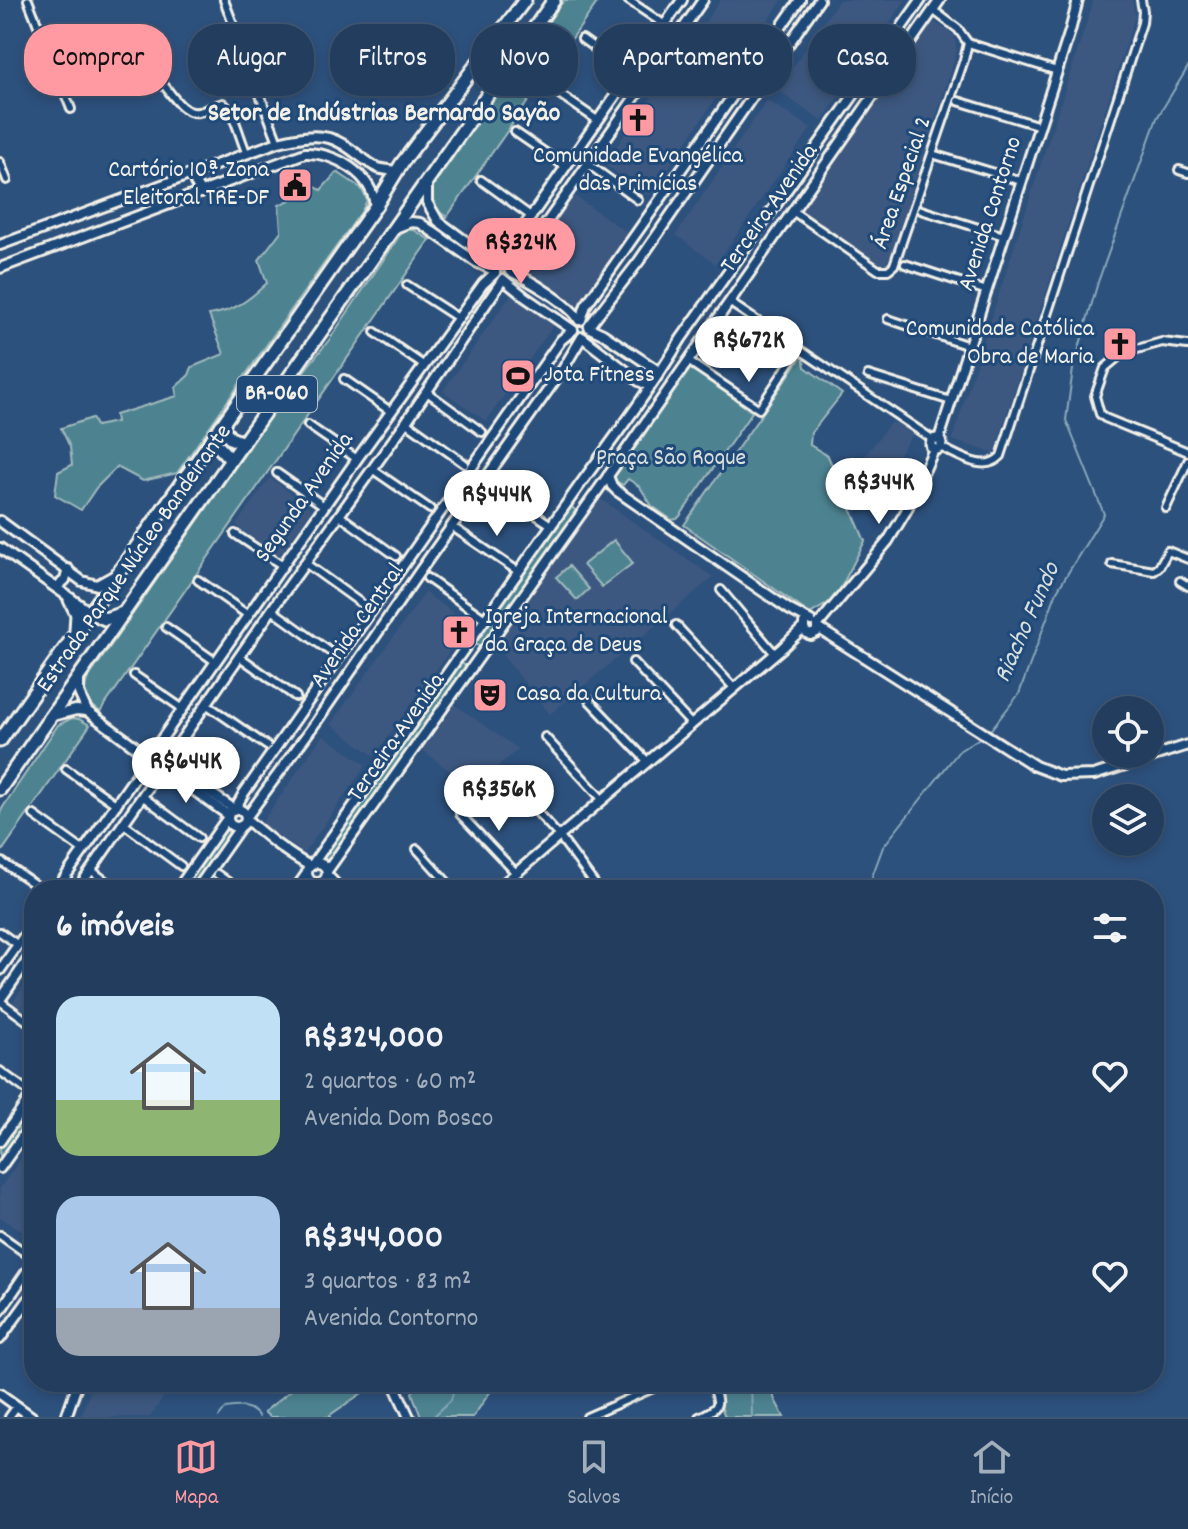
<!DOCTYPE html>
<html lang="pt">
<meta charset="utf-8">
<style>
:root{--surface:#223d5e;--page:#2e4867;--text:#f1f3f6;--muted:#a2aebc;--line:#3f5673;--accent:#ff9aa2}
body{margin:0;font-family:Dekko,sans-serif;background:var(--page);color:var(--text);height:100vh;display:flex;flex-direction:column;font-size:30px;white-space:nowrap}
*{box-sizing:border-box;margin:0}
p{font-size:26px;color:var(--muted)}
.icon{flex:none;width:44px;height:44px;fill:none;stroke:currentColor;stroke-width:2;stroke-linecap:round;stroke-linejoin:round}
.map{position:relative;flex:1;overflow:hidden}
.drawer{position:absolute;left:24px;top:880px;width:1140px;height:512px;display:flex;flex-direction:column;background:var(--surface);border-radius:32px;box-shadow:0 4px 12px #0003,0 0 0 2px var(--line)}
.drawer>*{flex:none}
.banner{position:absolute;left:24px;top:24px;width:1140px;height:72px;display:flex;gap:16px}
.buttons{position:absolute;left:1092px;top:696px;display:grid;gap:16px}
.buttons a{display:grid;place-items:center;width:72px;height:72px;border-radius:50%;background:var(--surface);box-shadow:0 4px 12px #0003,0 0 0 2px var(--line);font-size:40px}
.price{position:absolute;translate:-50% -68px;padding:0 18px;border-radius:28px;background:#fff;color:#222;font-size:26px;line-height:52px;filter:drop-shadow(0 2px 4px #0008)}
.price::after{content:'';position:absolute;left:50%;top:48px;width:24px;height:18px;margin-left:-12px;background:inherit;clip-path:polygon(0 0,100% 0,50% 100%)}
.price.on{background:var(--accent);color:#111}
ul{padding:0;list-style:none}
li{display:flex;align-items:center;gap:24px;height:200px;padding:0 32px}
li span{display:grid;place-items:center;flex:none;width:224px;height:160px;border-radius:24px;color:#555}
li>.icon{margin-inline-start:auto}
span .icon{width:96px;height:96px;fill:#fffc;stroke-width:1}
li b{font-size:34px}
h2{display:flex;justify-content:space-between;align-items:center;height:96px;padding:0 32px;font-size:34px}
.tag{padding:0 28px;border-radius:32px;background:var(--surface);box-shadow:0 4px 12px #0003,0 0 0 2px var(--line);font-size:28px;line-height:72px}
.tag.on{background:var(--accent);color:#111}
.dock{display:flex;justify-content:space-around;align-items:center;height:112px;border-top:2px solid var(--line);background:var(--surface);font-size:22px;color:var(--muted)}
.dock a{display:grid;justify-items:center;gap:4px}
.dock .on{color:var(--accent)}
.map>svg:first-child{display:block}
.built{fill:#3d5980}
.green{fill:#4e8391;stroke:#a1babc;stroke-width:2}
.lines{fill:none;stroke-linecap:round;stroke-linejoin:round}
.stream{stroke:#89a9b9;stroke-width:2}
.street-casing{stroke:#f4f1e8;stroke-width:12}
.secondary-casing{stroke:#f4f1e8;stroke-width:14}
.highway-casing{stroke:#f4f1e8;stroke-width:17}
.street{stroke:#1f4a7a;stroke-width:6}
.secondary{stroke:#1f4a7a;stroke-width:8}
.highway{stroke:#1f4a7a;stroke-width:11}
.labels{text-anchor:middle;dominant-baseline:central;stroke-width:6;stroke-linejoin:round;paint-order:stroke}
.shield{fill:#1f4a7a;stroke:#b4bfc7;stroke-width:2}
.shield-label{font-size:22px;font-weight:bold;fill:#f4f1e8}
.poi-label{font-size:24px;fill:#f4f1e8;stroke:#1f4a7a;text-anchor:start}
.street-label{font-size:24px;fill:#f4f1e8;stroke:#1f4a7a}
.park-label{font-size:24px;fill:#dbe0db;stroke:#1f4a7a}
.neighbourhood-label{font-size:26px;font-weight:bold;fill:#f4f1e8;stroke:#1f4a7a}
.water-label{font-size:26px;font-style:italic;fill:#d9dfdc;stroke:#1f4a7a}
</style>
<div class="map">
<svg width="1188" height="1417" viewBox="0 0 1188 1417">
<rect width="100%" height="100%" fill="#2d517d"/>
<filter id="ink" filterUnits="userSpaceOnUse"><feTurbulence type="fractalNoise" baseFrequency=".0125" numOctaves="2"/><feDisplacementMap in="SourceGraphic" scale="16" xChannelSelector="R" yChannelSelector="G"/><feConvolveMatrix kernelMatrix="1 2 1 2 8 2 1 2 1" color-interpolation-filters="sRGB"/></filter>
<g filter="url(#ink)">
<g class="built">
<polygon points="721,0 782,0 732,72 691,41"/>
<polygon points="839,0 905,0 822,121 777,90"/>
<polygon points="1094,0 1132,0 1135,16 994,453 952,440"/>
<polygon points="931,20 954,35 957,51 891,255 885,264 879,265 801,210"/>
<polygon points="682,55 725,85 649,196 604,164"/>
<polygon points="767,100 811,128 716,264 676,235"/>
<polygon points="573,195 629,234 578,305 522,267"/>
<polygon points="511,295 555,323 486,421 443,391"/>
<polygon points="891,422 895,424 897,422 913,434 875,489 852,473"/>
<polygon points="853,476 874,490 854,516 834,503"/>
<polygon points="270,478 312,509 279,556 236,525"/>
<polygon points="600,499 713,577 550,714 494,644"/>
<polygon points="425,593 469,624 374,756 331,724"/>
<polygon points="455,705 518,749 472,789 423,750"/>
<polygon points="323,735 366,765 304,853 261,824"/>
<polygon points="34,972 34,1017 13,1002"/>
<polygon points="34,1141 34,1231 30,1236 0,1217 0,1188"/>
<polygon points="93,1382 174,1382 150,1417 81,1417"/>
</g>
<g class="green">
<path d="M564,0H599L447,217C434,210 427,199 433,185Z"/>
<path d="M337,172L361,188L367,200L362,211C299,297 239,385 177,473L143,481L117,467L96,488L81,510L55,495L58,472L72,465L70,447L61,428L92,418L96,426L116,422L115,415L177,396L176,387L189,375L192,367L224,354L209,315C235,311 249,300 267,283L259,260L281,231L279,205L309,191L314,186L321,190Z"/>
<path d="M408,230H414L430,240L100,712C87,702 82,696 87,680L285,395L329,340L400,235Z"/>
<polygon points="803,355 805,367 842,394 811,433 810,445 828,456 865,541 835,599 810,614 684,525"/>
<polygon points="690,366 752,412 680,516 677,519 672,520 652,506 640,487 628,479 623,485 616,481 612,474"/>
<polygon points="569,504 576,511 483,648 472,643"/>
<polygon points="614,540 633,563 602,587 583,565"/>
<polygon points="569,566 589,589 577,600 556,577"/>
<polygon points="458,660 467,667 327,866 318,860"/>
<polygon points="72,718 79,719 90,725 0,854 0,813 3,807 58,725"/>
<polygon points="222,827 231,834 191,890 178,890"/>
<polygon points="34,1095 34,1113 0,1161 0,1143"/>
<polygon points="301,1382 378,1382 330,1415 331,1417 270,1417 264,1412"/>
<polygon points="417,1382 497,1382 473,1417 421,1417 412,1393"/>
<polygon points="712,1382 774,1382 774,1398 784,1417 725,1417"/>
</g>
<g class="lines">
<g class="stream">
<polyline points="989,732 1019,694 1057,591 1104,514 1066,420 1073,369 1098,282 1157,118 1188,67"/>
<polyline points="867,890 883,847 959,751 983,736"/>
<polyline points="751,1382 752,1417"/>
<path d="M219,1417L226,1408C239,1406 251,1405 259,1417"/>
<polyline points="433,1417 451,1400 456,1382"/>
</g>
<defs>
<g id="street">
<polyline points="28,0 71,109"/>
<polyline points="224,0 278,142"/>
<polyline points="628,0 665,25"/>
<polyline points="677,37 727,73"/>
<polyline points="582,39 631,74"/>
<polyline points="968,43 1057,71"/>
<path d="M163,84C171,93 183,115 198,112C206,111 214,105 223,103C236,115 239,137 247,154"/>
<polyline points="549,87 597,120"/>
<polyline points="958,101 1040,126"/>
<polyline points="515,132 566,167"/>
<polyline points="932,154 1021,181"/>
<polyline points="0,162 7,180"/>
<polyline points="588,164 638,200"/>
<polyline points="1179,170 1188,173"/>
<polyline points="481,180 532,217"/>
<polyline points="921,210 1004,236"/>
<polyline points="794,212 878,270 888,270 894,265 964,60 968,43 958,29 933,10"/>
<polyline points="905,264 987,291"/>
<polyline points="407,285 458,318"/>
<polyline points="729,302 932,439"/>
<polyline points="888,319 969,346"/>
<polyline points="375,332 423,365"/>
<polyline points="1188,345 1162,342 1123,353 1105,368 1095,396 1100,414 1105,418 1188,452"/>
<polyline points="688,361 759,409 799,349"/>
<polyline points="868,375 951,401"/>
<polyline points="344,379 390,411"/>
<polyline points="427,392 482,432"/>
<polyline points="406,422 465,464"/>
<polyline points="308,425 357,459"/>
<path d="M940,447C959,455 984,474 1001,456L1142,23L1143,11L1141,0"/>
<polyline points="372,469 430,509"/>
<polyline points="277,473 324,506"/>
<polyline points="490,484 551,525"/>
<polyline points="1166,508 1188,461"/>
<polyline points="339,515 396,556"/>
<polyline points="457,530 519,572"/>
<polyline points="235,534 283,566"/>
<polyline points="305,563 362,604"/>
<polyline points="1112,564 1154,571 1159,567 1168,551 1188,559"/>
<polyline points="427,578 485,619"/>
<polyline points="198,580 248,615"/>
<polyline points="1180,581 1188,586"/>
<polyline points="721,590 775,654"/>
<polyline points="272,610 329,651"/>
<polyline points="676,625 734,688"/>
<polyline points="166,627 216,662"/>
<polyline points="240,657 296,697"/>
<polyline points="633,662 691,724"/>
<polyline points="134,675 183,709"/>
<polyline points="589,700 647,761"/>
<polyline points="206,704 267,746"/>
<polyline points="545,737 602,799"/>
<polyline points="66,769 117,805"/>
<polyline points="503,775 560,837 599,890"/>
<polyline points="142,796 199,838"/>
<polyline points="460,814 516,873"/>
<polyline points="34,815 84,851"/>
<polyline points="124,824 181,866"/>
<polyline points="417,849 454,890"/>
<polyline points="2,862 43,890"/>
<polyline points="91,870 117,890"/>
<polyline points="217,874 239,890"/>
<polyline points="0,932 18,945"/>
<polyline points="0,1001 34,1026"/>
<polyline points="0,1071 25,1089"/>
<polyline points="0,1235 34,1259"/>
<polyline points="9,1417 17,1406"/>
<polyline points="587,1417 667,1382"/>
<path d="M699,1417C722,1407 720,1404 711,1382"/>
</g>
<g id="secondary">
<polyline points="198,172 195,183 201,193"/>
<polyline points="427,184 427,202 438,221 498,265"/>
<polyline points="395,228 411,222 420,223 476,262 495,271"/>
<path d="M0,245L278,142C295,138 312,134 329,138C348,143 361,160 378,168C384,170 391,170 397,171"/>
<polyline points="500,264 509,248 682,0"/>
<path d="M0,268L305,153C334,152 373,174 375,207"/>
<polyline points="509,269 522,256 545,225 703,0"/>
<path d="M510,271C528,279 570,304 579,320"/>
<polyline points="581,320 586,305 800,0"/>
<polyline points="589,326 639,261 819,0"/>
<polyline points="590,328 603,334 660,372"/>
<circle cx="936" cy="444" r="5.5"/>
<polyline points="939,439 1070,31 1078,0"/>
<polyline points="608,476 612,486 617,491 790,610 811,621"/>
<polyline points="0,521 82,581 97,585 115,575"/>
<polyline points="0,548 90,612"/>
<polyline points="55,586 58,586 65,580 68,569"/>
<polyline points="804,624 804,631 810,635 817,632 817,625"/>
<polyline points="817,626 888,541 906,511 934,449"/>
<polyline points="818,628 1035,766 1061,776 1094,775 1188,745"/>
<polyline points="79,678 79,693 87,711"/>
<polyline points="52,716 76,710 87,711 140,750 147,759"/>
<polyline points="167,763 234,809"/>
<polyline points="163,768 228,815"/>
<circle cx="237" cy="818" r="9"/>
<polyline points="246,818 316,722 420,571 563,369 582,337 639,381 650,386"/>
<path d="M246,819C267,837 286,853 310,866"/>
<circle cx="317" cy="873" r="10"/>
<path d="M312,865L579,486C614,438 650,390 681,339L921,0"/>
<polyline points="327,871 608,476 940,0"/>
<polyline points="327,875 341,890"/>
<polyline points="56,890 147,760 149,754 154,750 357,459 483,284 495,273"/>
<polyline points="77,890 280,598 406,422 503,279 525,297 573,330 561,340 244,793 235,809"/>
<polyline points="177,890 228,817"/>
<polyline points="196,890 241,826"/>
<polyline points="295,890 307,873"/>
<polyline points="496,890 782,648 803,628"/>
<polyline points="0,970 34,922"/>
<polyline points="0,1000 34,951"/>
<polyline points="0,1141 34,1092"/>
<polyline points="0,1168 34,1120"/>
<polyline points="0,1311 34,1261"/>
<polyline points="0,1339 34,1292"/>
<polyline points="393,1382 409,1417"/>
<polyline points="0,1394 32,1417"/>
<polyline points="66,1417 78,1382"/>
</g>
<g id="highway">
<polyline points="221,426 230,438 243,443"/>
<polyline points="210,442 219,447 231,460"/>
<polyline points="70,600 77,614 76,630"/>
<polyline points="90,612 105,619 123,613"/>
<polyline points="0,741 375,207 402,163 525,0"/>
<polyline points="0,789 554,0"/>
</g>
</defs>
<use href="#street" class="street-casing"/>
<use href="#secondary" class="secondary-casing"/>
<use href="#highway" class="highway-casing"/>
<use href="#street" class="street"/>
<use href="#secondary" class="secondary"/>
<use href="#highway" class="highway"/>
</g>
</g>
<defs>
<symbol id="church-square" viewBox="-11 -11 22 22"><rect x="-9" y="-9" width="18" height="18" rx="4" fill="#ff9aa2" stroke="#1f4a7a"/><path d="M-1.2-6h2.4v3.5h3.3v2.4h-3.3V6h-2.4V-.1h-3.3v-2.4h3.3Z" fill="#111"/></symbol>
<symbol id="civic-square" viewBox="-11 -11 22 22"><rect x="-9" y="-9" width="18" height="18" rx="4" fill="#ff9aa2" stroke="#1f4a7a"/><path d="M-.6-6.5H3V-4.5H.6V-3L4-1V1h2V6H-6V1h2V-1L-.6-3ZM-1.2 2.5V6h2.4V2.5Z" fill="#111"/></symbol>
<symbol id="stadium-square" viewBox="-11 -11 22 22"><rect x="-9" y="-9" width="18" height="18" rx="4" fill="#ff9aa2" stroke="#1f4a7a"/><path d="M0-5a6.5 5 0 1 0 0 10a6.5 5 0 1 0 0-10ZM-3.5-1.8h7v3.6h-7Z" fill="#111"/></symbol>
<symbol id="theatre-square" viewBox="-11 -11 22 22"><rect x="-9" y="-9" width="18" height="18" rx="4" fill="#ff9aa2" stroke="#1f4a7a"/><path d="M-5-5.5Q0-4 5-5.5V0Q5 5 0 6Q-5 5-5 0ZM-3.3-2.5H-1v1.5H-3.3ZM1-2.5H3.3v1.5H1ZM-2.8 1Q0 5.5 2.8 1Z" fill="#111"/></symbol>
</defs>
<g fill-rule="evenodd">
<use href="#church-square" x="618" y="100" width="40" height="40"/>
<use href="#civic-square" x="275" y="165" width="40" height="40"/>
<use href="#church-square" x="1100" y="324" width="40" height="40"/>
<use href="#stadium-square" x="498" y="356" width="40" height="40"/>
<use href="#church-square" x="439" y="612" width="40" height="40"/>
<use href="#theatre-square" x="470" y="675" width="40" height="40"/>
</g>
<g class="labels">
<rect class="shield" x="237" y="376" width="80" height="36" rx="6"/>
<g class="shield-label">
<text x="277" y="394">BR-060</text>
</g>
<g class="poi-label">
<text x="638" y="157" text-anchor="middle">Comunidade Evangélica<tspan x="638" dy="28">das Primícias</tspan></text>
<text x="269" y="171" text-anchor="end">Cartório 10ª Zona<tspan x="269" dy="28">Eleitoral TRE-DF</tspan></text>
<text x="1094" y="330" text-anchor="end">Comunidade Católica<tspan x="1094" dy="28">Obra de Maria</tspan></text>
<text x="544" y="376">Jota Fitness</text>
<text x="485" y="618">Igreja Internacional<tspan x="485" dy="28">da Graça de Deus</tspan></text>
<text x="516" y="695">Casa da Cultura</text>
</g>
<g class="street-label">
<text transform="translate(903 183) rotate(-71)">Área Especial 2</text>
<text transform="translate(770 209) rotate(-55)">Terceira Avenida</text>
<text transform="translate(991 214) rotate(-72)">Avenida Contorno</text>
<text transform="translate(305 498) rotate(-55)">Segunda Avenida</text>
<text transform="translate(135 559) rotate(-55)">Estrada Parque Núcleo Bandeirante</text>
<text transform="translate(358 626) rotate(-55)">Avenida Central</text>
<text transform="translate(397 738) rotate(-55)">Terceira Avenida</text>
</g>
<g class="park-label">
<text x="671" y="459">Praça São Roque</text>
</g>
<g class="neighbourhood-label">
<text x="384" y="114">Setor de Indústrias Bernardo Sayão</text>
</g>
<g class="water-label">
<text transform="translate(1028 623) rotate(-66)">Riacho Fundo</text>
</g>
</g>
</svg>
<div class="buttons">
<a><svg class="icon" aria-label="locate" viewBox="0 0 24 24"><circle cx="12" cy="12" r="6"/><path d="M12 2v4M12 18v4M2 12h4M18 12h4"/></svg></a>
<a><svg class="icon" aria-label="layers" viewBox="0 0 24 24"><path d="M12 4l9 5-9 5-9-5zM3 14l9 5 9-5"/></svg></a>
</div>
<b class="price on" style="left:521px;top:286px">R$324K</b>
<b class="price" style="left:749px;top:384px">R$672K</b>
<b class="price" style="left:879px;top:526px">R$344K</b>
<b class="price" style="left:497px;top:538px">R$444K</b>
<b class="price" style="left:186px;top:805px">R$644K</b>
<b class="price" style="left:499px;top:833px">R$356K</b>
<div class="banner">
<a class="tag on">Comprar</a>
<a class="tag">Alugar</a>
<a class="tag">Filtros</a>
<a class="tag">Novo</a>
<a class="tag">Apartamento</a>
<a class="tag">Casa</a>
</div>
<section class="drawer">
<h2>6 imóveis<svg class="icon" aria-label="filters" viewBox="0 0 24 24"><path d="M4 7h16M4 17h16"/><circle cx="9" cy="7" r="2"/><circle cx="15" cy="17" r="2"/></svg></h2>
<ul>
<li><span style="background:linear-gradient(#bfe0f5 65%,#8fb573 0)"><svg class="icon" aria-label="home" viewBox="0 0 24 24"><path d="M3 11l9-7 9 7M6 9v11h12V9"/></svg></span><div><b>R$324,000</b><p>2 quartos · 60 m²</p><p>Avenida Dom Bosco</p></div><svg class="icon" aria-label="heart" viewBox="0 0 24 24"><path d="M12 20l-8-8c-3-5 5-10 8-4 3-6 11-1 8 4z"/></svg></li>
<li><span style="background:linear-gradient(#a9c7e8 70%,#9aa5b1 0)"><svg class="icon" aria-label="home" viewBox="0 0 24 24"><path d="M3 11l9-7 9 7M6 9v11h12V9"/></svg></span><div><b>R$344,000</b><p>3 quartos · 83 m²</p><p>Avenida Contorno</p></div><svg class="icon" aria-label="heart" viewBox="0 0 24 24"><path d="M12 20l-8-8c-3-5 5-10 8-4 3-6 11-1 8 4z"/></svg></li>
</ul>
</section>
</div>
<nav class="dock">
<a class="on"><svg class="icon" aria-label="map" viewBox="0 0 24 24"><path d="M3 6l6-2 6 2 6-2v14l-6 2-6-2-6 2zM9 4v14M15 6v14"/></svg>Mapa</a>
<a><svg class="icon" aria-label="saved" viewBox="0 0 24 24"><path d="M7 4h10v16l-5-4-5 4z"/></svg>Salvos</a>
<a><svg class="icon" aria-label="home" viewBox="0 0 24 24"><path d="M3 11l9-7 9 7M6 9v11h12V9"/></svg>Início</a>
</nav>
